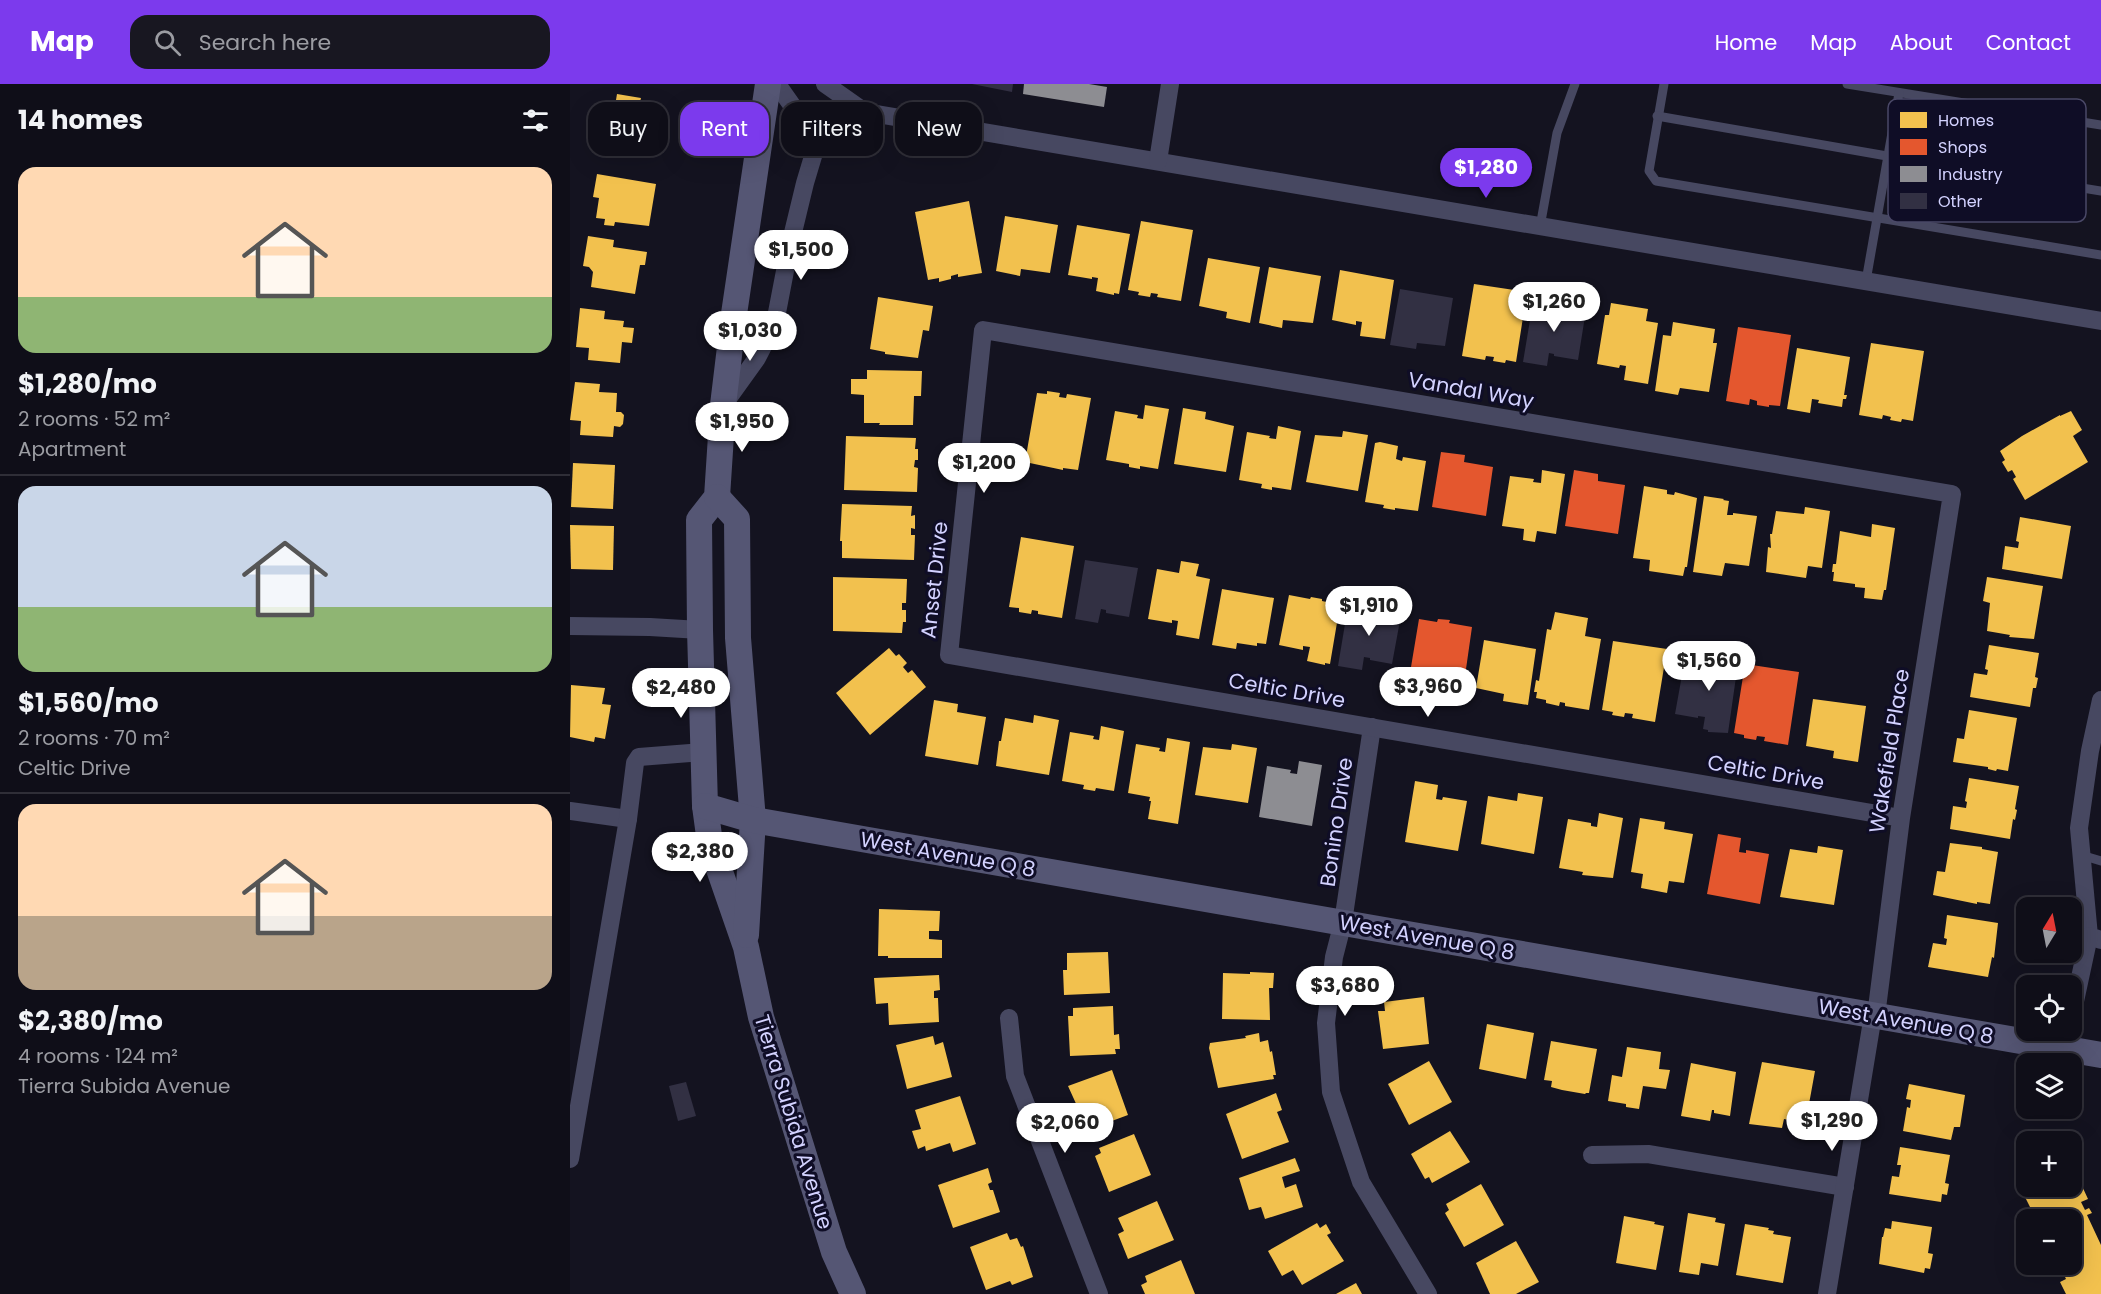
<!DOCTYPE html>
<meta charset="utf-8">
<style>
:root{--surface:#0f0e18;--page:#181721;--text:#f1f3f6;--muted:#9b9ca2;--line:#2f2e37;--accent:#7c3aed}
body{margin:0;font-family:Poppins,sans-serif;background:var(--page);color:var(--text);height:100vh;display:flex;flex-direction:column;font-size:22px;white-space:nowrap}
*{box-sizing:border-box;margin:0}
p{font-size:20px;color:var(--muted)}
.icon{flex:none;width:33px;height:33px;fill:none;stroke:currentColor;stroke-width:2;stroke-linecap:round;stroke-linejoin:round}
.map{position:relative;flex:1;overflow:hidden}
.side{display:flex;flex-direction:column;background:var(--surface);width:570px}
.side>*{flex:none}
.hud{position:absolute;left:18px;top:18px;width:570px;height:54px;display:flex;gap:12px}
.needle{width:39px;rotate:10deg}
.buttons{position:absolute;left:1446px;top:813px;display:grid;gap:12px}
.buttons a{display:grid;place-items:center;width:66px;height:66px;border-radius:12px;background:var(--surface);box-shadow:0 6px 24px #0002,0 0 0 2px var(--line);font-size:30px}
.price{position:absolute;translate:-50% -51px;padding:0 14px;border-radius:21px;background:#fff;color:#222;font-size:20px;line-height:39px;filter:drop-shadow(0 2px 3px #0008)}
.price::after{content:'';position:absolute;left:50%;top:36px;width:18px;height:14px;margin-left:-9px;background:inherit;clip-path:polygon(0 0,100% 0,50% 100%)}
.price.active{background:var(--accent);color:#fff}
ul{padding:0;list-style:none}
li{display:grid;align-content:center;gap:12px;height:318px;padding:0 18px}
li+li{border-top:2px solid var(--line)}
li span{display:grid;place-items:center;height:186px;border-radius:18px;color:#555}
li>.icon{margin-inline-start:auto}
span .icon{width:108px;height:108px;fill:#fffc;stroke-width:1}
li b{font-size:26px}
h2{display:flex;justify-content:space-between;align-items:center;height:72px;padding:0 18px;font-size:26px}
.tag{padding:0 21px;border-radius:18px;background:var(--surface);box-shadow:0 6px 24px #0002,0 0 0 2px var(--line);font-size:21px;line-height:54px}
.tag.active{background:var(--accent);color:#fff}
header{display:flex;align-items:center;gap:36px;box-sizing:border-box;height:84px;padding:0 30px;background:var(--accent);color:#fff}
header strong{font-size:28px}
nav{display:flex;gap:33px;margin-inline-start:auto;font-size:21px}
.search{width:420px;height:54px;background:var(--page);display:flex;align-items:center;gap:15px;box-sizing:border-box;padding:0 21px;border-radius:18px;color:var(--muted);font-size:22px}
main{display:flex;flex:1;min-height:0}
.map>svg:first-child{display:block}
.homes{fill:#f2c14e}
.shops{fill:#e4572e}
.industry{fill:#8d8d92}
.building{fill:#323043}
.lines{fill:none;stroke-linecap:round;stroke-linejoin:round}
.lane{stroke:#474861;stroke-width:9}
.street{stroke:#474861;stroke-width:18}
.secondary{stroke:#555674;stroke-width:26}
.labels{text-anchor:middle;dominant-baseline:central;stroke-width:6;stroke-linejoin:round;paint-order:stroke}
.street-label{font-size:21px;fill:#d3d2ff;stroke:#0f0d26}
.key{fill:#0f0d26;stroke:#4a4867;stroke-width:1.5}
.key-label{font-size:16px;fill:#d3d2ff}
</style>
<header>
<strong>Map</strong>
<div class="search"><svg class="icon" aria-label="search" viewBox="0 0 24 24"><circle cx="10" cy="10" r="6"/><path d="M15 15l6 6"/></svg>Search here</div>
<nav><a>Home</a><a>Map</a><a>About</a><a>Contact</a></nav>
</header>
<main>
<section class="side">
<h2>14 homes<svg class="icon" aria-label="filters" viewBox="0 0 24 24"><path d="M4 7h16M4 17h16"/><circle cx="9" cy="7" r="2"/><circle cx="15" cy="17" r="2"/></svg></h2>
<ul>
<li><span style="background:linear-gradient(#ffd9b3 70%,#8fb573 0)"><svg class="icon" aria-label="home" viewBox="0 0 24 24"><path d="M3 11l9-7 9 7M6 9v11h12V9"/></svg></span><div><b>$1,280/mo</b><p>2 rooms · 52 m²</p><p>Apartment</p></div></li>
<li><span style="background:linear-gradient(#c9d6e8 65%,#8fb573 0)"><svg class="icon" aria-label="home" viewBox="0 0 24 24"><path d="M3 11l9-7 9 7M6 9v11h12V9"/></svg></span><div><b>$1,560/mo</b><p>2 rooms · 70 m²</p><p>Celtic Drive</p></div></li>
<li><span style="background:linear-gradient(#ffd9b3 60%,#b9a48a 0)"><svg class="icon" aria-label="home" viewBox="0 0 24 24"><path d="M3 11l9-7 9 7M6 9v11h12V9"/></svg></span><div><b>$2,380/mo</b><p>4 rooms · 124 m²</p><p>Tierra Subida Avenue</p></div></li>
</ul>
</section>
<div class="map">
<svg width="1531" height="1210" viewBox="0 0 1531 1210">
<rect width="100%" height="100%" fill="#141320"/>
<g class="homes">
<polygon points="47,10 71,14 69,22 90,26 86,48 92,49 94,52 90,62 84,61 83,72 47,66 50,53 40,52"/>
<polygon points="27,90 86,100 79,142 45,138 44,142 34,141 35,135 26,134 29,114 23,113"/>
<polygon points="399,117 412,189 388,193 388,190 381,192 381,195 369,198 369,194 358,196 345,128"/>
<polygon points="435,132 488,141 480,189 451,185 450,192 426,187"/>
<polygon points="571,137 623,146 611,217 587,213 588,210 581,209 580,213 568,211 569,208 558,206"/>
<polygon points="507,141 560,150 549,210 544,209 544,211 526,207 528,194 522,193 522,195 498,191"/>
<polygon points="18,152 44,156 43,163 77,168 75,181 70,181 65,210 21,203 23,188 19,183 13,182"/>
<polygon points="638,174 690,183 680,239 656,234 657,228 629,222"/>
<polygon points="699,183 751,192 743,239 713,236 712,244 689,239"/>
<polygon points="770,186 824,196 815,255 790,252 792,238 786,237 786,241 762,236"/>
<polygon points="904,200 957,208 946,278 936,276 935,279 923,277 924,273 916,272 915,276 892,272"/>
<polygon points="308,213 363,222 359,247 353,246 348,274 315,270 315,268 300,265"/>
<polygon points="1041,219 1078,225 1076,237 1088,239 1078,300 1054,296 1056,282 1050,281 1049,284 1027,280 1035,231 1039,231"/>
<polygon points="10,224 35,227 34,235 54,237 53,243 64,244 62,259 52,258 50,279 18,276 19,264 6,263"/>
<polygon points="1103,238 1145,245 1143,259 1147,259 1139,308 1110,304 1108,311 1085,307 1093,251 1101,252"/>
<polygon points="1301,259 1354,267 1343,337 1332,335 1331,338 1320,336 1321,333 1313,331 1312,335 1289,331"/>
<polygon points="1227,264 1280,273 1274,311 1277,311 1276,315 1273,315 1272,323 1248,319 1249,316 1242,315 1240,329 1217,325"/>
<polygon points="297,286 352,287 351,312 344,312 343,341 309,341 310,339 294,339 294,311 281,310 281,295 297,295"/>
<polygon points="5,298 30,300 29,308 47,309 46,328 51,328 54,331 53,340 50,343 44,342 43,353 10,351 11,337 0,336"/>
<polygon points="477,307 490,309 489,313 496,314 497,310 521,314 508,386 493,384 493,386 455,378 467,309 477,310"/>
<polygon points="575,321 599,325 588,385 570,382 570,385 559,383 559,380 536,376 545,327 568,331 567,334 573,335"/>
<polygon points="613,324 636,328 635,335 664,342 656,388 604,380"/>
<polygon points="1501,327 1512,346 1503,352 1518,378 1455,416 1443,395 1446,393 1442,386 1438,388 1432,378 1435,376 1430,367 1452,352 1490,331 1490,332"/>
<polygon points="708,342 731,347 721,406 702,403 702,406 691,404 692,400 669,396 677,348 700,352 699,354 706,355"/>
<polygon points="773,347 798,351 788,407 736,398 745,351 772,353"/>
<polygon points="276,352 346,354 345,365 348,365 348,376 345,376 344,383 348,384 347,408 274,406"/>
<polygon points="810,358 828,362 826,375 832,377 833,373 856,377 848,427 825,424 825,426 813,424 814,421 795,418 805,359"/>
<polygon points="3,379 45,381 43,425 1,423"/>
<polygon points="972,386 995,390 986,450 967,447 965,458 953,456 954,445 932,442 940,392 964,395 963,398 971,399"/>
<polygon points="1074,402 1097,406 1097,410 1104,411 1105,408 1127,414 1117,483 1115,483 1113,492 1079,487 1080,476 1063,474"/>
<polygon points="1134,412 1154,415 1153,416 1159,417 1157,431 1163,431 1163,429 1187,432 1179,482 1155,479 1152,492 1123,488"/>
<polygon points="272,420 342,422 341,432 345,431 345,445 341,444 341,451 345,451 344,476 272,474 272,457 270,457"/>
<polygon points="1235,423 1260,427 1252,484 1238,482 1236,494 1196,488 1198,463 1201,464 1200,450 1202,450 1206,427 1234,430"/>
<polygon points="1450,433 1501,442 1492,495 1432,485 1435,462 1448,464 1449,458 1446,457"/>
<polygon points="1302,440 1325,444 1316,506 1314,506 1312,516 1294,514 1295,504 1285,503 1285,500 1263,497 1264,488 1262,488 1263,480 1266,480 1270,447 1301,453"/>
<polygon points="0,441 44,442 43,486 1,485"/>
<polygon points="451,453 504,462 492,534 468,530 468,527 462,526 461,530 449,528 449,524 439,523"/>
<polygon points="611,477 629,480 626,492 640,495 629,555 606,551 608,537 602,536 602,539 578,535 587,485 609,489"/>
<polygon points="263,493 337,495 336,519 332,519 332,526 336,526 336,538 333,538 332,549 263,547"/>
<polygon points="1417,493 1473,502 1464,555 1439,553 1440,551 1417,547 1420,519 1413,517"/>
<polygon points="652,505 704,514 696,560 687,559 687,562 667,559 666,565 642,561"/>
<polygon points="719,511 740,515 741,513 752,515 752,517 770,521 760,580 755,579 755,581 737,577 740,563 733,562 733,566 709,561"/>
<polygon points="985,528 1018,534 1015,552 1031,555 1019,626 995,622 995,619 990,618 989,622 976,619 976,616 966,614 967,608 964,608 966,596 969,597 977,545 981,546"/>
<polygon points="914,556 966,565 958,621 933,617 934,610 906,604"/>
<polygon points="1043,557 1097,565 1085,638 1062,634 1063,630 1055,629 1054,633 1042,631 1043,628 1032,626"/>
<polygon points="1419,561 1469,569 1465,593 1468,594 1466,604 1463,604 1460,623 1400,613 1404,589 1417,591 1418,586 1415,585"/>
<polygon points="319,564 326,572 329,570 337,579 333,583 338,589 342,586 356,603 300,651 266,609"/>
<polygon points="1,601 35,604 32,620 41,621 35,655 25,653 24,658 0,653"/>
<polygon points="1243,615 1296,622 1288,678 1263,674 1264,667 1236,662"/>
<polygon points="364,616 388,620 387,628 416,633 408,681 355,672"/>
<polygon points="1399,626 1447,634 1438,687 1427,685 1426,687 1418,685 1418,683 1383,678 1387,654 1394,655"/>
<polygon points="464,631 489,636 479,691 426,682 429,657 431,657 435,634 463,639"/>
<polygon points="531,642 554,647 544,707 526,704 525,707 513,705 514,701 492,697 500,648 524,652 523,655 529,656"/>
<polygon points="597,654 620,658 608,740 578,735 581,717 579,717 580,713 558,709 566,660 590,664 589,667 595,668"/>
<polygon points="662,660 687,664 678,719 625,711 633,663 661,666"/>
<polygon points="1399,694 1449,702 1445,725 1447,726 1445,736 1443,735 1440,755 1380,745 1383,722 1396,724 1397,718 1395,717"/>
<polygon points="845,697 868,701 866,715 872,716 873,713 897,717 888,767 835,758"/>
<polygon points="948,709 973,713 964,770 911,760 918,712 947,717"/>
<polygon points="1029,729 1053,734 1043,794 1012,791 1013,788 989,784 998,735 1021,739 1021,742 1027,743"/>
<polygon points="1070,734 1095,738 1094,745 1123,750 1114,799 1099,797 1097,809 1071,804 1073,790 1061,788"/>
<polygon points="1380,759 1412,763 1412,765 1428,768 1420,820 1407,818 1407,820 1363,811 1367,787 1375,788"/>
<polygon points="1248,762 1273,766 1264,821 1210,813 1220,765 1247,769"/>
<polygon points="309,825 370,827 369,847 359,847 359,855 372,856 372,874 318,874 318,872 308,872"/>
<polygon points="1377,831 1428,839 1424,874 1422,873 1418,893 1358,883 1363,859 1376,861 1377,855 1374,854"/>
<polygon points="538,868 540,909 494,911 493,886 497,886 497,869"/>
<polygon points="680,888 704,889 703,904 699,904 700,936 652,935 653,889 680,890"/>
<polygon points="369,891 370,906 364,907 364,914 368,914 369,938 319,941 318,919 306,920 304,894"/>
<polygon points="854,913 859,960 813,965 808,927 815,927 814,918"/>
<polygon points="543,922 544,951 549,950 550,965 545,965 546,970 500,972 498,932 503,932 503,924"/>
<polygon points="917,940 964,949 956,995 909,985"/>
<polygon points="689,949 690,958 698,956 700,968 702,967 706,991 703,991 704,995 648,1004 639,964 640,959 676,954 675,952"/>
<polygon points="363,952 365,961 373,958 382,993 337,1005 326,961"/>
<polygon points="981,957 1027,965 1019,1009 1016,1009 1015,1010 992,1006 981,1003 982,997 974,996"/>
<polygon points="1057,963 1091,968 1089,985 1100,986 1096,1005 1073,1002 1069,1025 1056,1023 1056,1020 1038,1017 1042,991 1052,993"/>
<polygon points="859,977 882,1018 839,1041 818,1000"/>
<polygon points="1192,978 1245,987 1235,1042 1218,1039 1219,1036 1214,1035 1212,1044 1179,1040"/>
<polygon points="1121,979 1166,988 1160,1032 1144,1029 1144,1026 1142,1026 1140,1037 1111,1032"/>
<polygon points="542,986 558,1031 512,1048 504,1026 508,1024 498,1002"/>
<polygon points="1339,1000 1395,1011 1390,1043 1384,1043 1381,1056 1333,1047 1337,1023 1340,1024 1341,1016 1336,1015"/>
<polygon points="706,1009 712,1026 707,1028 719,1058 672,1075 656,1030"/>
<polygon points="390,1012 406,1060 383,1068 380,1059 356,1067 355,1062 348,1065 342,1047 351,1045 345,1026"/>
<polygon points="880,1047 900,1078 862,1099 859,1093 855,1095 841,1070"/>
<polygon points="564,1050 581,1091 539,1108 525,1072 531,1069 529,1064"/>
<polygon points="1330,1063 1380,1071 1375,1099 1379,1100 1377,1111 1372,1110 1371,1118 1319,1110 1322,1092 1329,1093 1331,1081 1327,1081"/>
<polygon points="725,1074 730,1087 712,1093 715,1104 726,1100 733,1123 695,1135 691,1123 679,1126 669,1094"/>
<polygon points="418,1084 422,1098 418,1100 420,1106 423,1106 430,1128 383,1144 368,1101"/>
<polygon points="1502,1093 1507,1105 1512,1102 1518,1115 1511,1118 1515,1126 1519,1124 1522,1129 1517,1131 1531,1161 1531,1210 1496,1210 1490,1198 1496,1195 1489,1180 1502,1180 1502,1136 1461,1136 1457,1129 1462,1127 1454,1111 1471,1102 1474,1102 1475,1106 1481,1102 1502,1102"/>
<polygon points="911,1100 934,1141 894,1163 875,1129 879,1126 876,1120"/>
<polygon points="587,1117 604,1156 558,1175 548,1150 554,1147 548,1134"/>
<polygon points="1118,1129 1146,1134 1145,1138 1155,1140 1148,1182 1131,1179 1129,1191 1109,1188"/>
<polygon points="1054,1132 1085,1138 1084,1140 1094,1142 1086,1186 1046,1179"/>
<polygon points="1322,1137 1362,1143 1358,1169 1363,1170 1360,1185 1355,1184 1354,1189 1309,1180 1312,1153 1313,1153 1315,1144 1321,1145"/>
<polygon points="747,1139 750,1144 756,1140 761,1149 757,1151 774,1177 732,1201 723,1186 712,1192 698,1167"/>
<polygon points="1175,1140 1199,1144 1198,1146 1204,1147 1203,1150 1221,1153 1213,1199 1166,1191"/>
<polygon points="437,1149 440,1156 447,1154 451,1163 453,1162 463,1193 442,1201 440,1197 416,1206 400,1163"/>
<polygon points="946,1157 969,1198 946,1210 920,1210 906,1179"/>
<polygon points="611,1176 625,1210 575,1210 571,1201 577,1198 575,1192"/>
<polygon points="786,1199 792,1210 766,1210"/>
</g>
<g class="shops">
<polygon points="1168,243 1221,251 1210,322 1199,321 1199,323 1187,321 1187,317 1180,315 1179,321 1156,317"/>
<polygon points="871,368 895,371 894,378 923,383 916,432 862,423"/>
<polygon points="1004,386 1028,390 1028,397 1055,401 1048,450 995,442"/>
<polygon points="849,535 867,538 868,535 880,536 879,539 902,543 895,592 871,589 871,586 865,585 863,599 839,595"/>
<polygon points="1175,580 1229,588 1218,661 1194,657 1195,653 1187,652 1186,656 1174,654 1174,651 1164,649"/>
<polygon points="1148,750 1171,754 1169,768 1176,769 1176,766 1199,770 1190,820 1137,810"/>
</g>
<g class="industry">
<polygon points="454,0 519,0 537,3 534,23 453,10"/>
<polygon points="729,677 752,681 742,742 689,733 697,682 721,686 720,689 727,690"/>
</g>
<g class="building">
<polygon points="402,0 443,0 442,8"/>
<polygon points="830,205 883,214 875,262 847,259 846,265 820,261"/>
<polygon points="963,218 1016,226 1008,276 984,272 984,270 979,269 977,282 953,278"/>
<polygon points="515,476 568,484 559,533 536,529 536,526 531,525 528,539 505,535"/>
<polygon points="778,522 796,525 796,522 809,524 808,527 831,531 822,580 800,576 800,574 794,573 792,586 768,582"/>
<polygon points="1139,568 1169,572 1158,649 1138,648 1138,646 1133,645 1135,633 1128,632 1128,634 1105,630 1114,580 1137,584"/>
<polygon points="116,998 126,1032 108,1037 99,1002"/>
</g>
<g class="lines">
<g class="lane">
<polyline points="1094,0 1079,87 1086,97 1531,171"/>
<polyline points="1277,0 1531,41"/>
<polyline points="1087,32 1317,72 1531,107"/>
<polyline points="970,143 987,49 1005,0"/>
<polyline points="1296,197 1329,9"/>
<polyline points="1511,771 1531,777"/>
</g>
<g class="street">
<polyline points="207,0 233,37 261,41 295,28"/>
<polyline points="255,0 295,28 1531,237"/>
<polyline points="588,77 600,0"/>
<polyline points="154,320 187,274 205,239 220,161 235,99 247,59 261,41"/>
<polyline points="0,542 80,543 130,546"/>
<polyline points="1531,616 1520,667 1509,744 1519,852 1531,856"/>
<polyline points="802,643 773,838 764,873 756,939 761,1008 791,1098 858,1210"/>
<polyline points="0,727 58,735"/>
<polyline points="1502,931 1519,852"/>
<polyline points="1306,932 1331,734 1382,410 413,246 379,571 1331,734"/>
<polyline points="439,934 445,992 529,1210"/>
<polyline points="1022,1071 1078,1070 1275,1103"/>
<polyline points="0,1075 58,735 65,679 69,673 133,668"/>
<polyline points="1257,1210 1303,931"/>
</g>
<g class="secondary">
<polyline points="198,0 164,230 153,321 147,413 129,436 130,546 135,722 140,759 176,863 191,933 264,1168 283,1210"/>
<polyline points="147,413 167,435 168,554 183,736 176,851"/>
<polyline points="135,722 183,736 1531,971"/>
</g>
</g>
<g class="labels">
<g class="street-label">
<text transform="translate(901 306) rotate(10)">Vandal Way</text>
<text transform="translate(364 496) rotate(-84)">Anset Drive</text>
<text transform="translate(717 606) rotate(10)">Celtic Drive</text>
<text transform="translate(1319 667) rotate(-81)">Wakefield Place</text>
<text transform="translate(1196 688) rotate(10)">Celtic Drive</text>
<text transform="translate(766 738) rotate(-82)">Bonino Drive</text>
<text transform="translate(378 770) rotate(10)">West Avenue Q 8</text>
<text transform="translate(857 853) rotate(10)">West Avenue Q 8</text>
<text transform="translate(1336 937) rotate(10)">West Avenue Q 8</text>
<text transform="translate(224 1038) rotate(73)">Tierra Subida Avenue</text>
</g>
</g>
<rect x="1318" y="15" width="198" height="123" rx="9" class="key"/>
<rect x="1330" y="28" width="27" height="16" fill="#f2c14e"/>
<rect x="1330" y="55" width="27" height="16" fill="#e4572e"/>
<rect x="1330" y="82" width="27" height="16" fill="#8d8d92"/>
<rect x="1330" y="109" width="27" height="16" fill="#323043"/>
<g class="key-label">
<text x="1368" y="42">Homes</text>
<text x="1368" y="69">Shops</text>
<text x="1368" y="96">Industry</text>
<text x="1368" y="123">Other</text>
</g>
</svg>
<div class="buttons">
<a><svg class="needle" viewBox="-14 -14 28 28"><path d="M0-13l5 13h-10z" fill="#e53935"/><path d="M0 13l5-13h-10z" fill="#9b9ca2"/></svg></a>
<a><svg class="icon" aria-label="locate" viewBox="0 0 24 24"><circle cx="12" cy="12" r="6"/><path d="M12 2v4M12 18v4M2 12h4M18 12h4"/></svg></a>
<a><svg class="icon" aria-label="layers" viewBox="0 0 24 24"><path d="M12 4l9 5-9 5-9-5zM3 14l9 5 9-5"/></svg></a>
<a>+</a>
<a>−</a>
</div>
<b class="price active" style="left:916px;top:115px">$1,280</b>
<b class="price" style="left:231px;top:197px">$1,500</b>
<b class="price" style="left:984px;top:249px">$1,260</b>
<b class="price" style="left:180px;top:278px">$1,030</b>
<b class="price" style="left:172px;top:369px">$1,950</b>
<b class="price" style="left:414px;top:410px">$1,200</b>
<b class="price" style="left:799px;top:553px">$1,910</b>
<b class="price" style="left:1139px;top:608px">$1,560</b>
<b class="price" style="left:858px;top:634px">$3,960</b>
<b class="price" style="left:111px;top:635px">$2,480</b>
<b class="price" style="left:130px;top:799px">$2,380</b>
<b class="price" style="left:775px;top:933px">$3,680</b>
<b class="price" style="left:1262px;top:1068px">$1,290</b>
<b class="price" style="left:495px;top:1070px">$2,060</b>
<div class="hud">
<a class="tag">Buy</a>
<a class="tag active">Rent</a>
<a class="tag">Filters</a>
<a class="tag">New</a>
</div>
</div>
</main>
